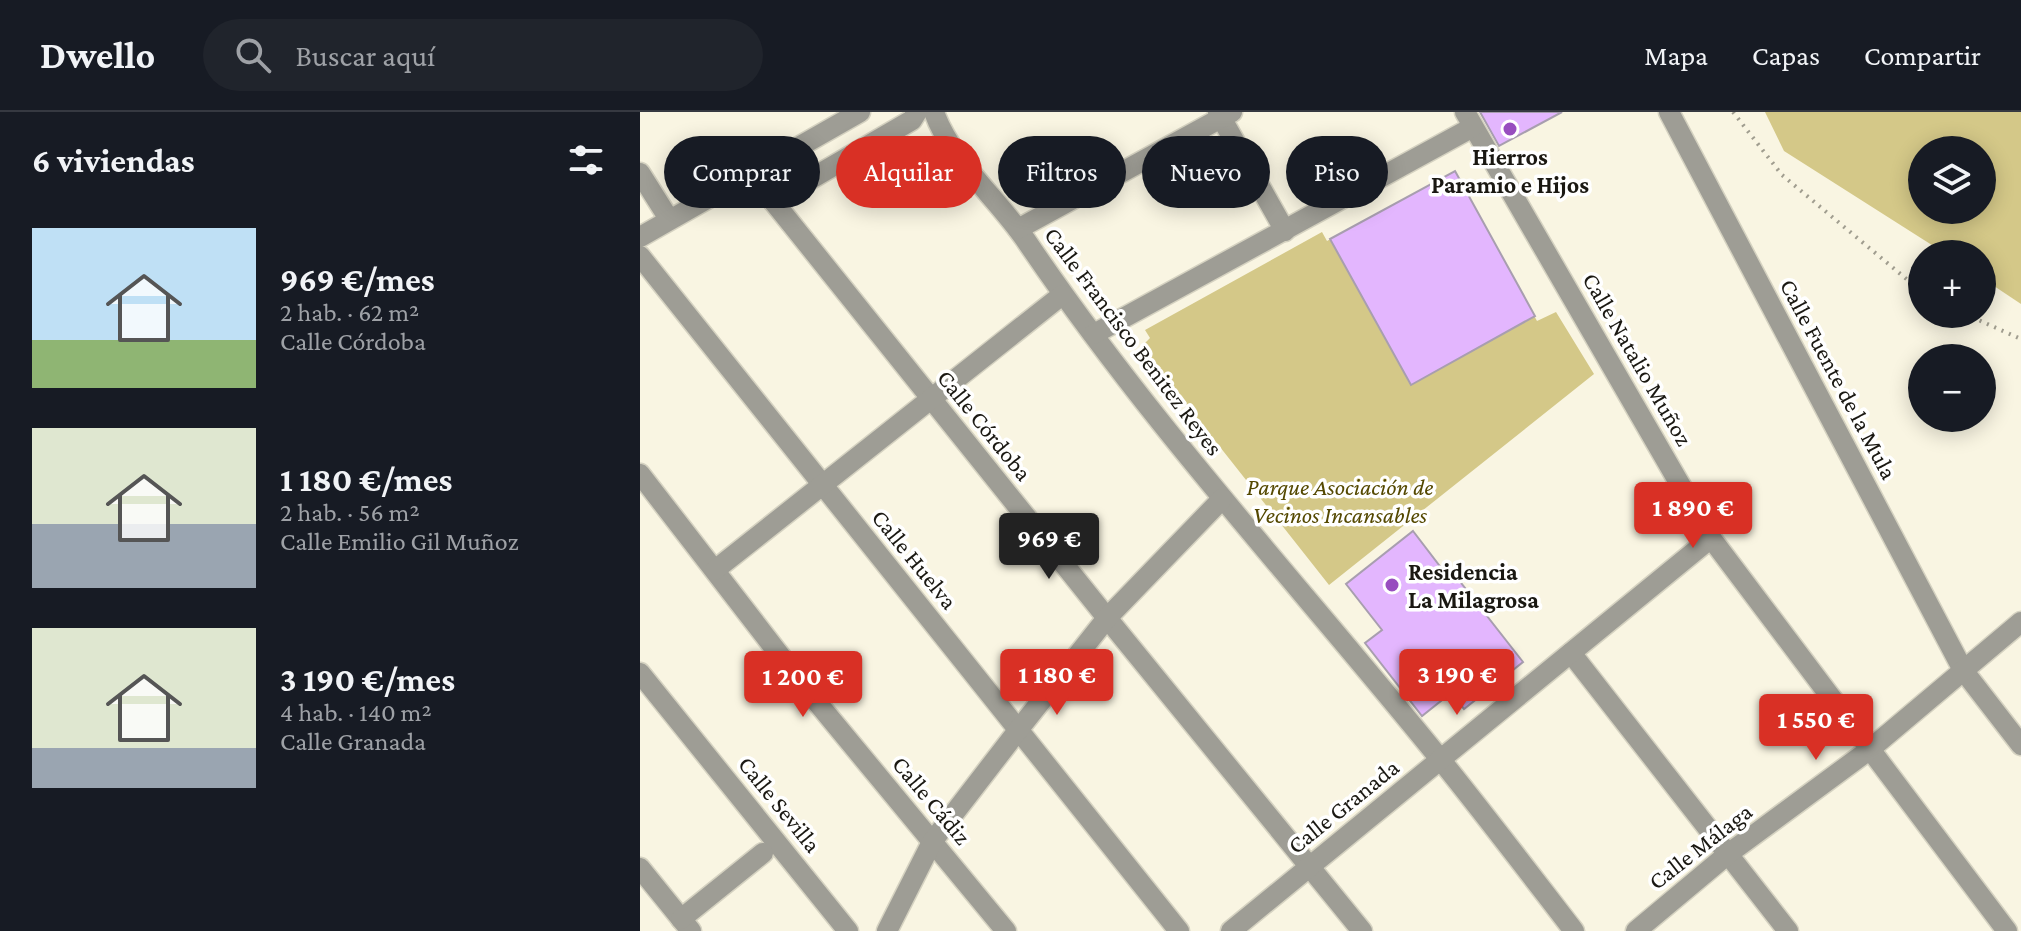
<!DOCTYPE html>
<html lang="es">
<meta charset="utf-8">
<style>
:root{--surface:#171b24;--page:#20242c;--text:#f1f3f6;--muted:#9ea1a6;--line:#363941;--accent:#d93025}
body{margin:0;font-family:"Crimson Pro",serif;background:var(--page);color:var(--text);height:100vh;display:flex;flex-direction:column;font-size:30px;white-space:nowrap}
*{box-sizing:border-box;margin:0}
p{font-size:26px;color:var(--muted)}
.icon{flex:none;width:44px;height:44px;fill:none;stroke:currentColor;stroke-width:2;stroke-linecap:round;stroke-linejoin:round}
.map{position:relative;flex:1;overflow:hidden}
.panel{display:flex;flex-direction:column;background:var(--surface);width:640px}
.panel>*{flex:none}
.top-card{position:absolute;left:24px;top:24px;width:760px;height:72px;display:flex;gap:16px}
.fabs{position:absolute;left:1268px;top:24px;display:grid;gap:16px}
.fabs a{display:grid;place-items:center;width:88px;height:88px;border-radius:50%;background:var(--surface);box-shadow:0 4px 20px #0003;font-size:40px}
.price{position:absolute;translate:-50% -68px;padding:0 18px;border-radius:8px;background:var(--accent);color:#fff;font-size:26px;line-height:52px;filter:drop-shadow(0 2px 4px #0008)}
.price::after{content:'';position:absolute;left:50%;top:48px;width:24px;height:18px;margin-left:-12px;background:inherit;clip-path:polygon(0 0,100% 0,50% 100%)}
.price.selected{background:#222;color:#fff}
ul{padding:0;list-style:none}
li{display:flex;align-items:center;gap:24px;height:200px;padding:0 32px}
li span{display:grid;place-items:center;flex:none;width:224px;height:160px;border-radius:0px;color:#555}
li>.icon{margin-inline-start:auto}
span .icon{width:96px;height:96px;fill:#fffc;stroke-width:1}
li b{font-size:34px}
h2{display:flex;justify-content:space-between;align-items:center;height:96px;padding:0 32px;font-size:34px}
.pill{padding:0 28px;border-radius:36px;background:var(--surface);box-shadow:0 4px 20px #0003;font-size:28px;line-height:72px}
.pill.selected{background:var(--accent);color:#fff}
header{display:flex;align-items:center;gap:48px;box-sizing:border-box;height:112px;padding:0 40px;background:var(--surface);border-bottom:2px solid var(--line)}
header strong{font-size:38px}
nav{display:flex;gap:44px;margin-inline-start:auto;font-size:28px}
.search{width:560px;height:72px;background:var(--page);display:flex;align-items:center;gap:20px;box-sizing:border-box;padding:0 28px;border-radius:44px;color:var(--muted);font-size:30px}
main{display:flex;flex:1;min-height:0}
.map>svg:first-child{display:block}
.green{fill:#d4c888;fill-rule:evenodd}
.building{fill:#e3b6fe;stroke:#a89eaf;stroke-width:2}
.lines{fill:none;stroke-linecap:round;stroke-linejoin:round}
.minor-casing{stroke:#d5d2c1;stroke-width:23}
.path{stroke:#a09d8f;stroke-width:4;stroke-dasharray:2 6;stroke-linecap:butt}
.minor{stroke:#9e9d95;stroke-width:20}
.poi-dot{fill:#984dbf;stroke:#fff;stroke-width:3}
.labels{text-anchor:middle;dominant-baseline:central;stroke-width:7;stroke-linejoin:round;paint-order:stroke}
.poi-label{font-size:24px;font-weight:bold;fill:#1a1812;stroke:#fff}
.street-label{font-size:24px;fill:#1a1812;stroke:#fff}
.park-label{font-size:24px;font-style:italic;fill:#544800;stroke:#fff}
</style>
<header>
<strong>Dwello</strong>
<div class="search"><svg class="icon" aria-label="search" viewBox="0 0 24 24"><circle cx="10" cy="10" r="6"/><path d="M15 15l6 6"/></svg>Buscar aquí</div>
<nav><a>Mapa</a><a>Capas</a><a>Compartir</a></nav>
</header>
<main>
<section class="panel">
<h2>6 viviendas<svg class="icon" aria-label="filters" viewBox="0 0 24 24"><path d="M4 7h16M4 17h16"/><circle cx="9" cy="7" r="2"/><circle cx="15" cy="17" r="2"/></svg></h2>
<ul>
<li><span style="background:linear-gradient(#bfe0f5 70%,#8fb573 0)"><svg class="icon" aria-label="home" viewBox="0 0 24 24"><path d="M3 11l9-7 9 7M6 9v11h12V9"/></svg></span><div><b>969 €/mes</b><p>2 hab. · 62 m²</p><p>Calle Córdoba</p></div></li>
<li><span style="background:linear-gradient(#dfe7d0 60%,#9aa5b1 0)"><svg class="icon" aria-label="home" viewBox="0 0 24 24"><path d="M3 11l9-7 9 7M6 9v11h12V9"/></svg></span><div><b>1 180 €/mes</b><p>2 hab. · 56 m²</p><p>Calle Emilio Gil Muñoz</p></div></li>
<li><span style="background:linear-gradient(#dfe7d0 75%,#9aa5b1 0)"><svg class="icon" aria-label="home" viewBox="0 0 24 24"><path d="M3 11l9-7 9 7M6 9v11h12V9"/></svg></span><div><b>3 190 €/mes</b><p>4 hab. · 140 m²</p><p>Calle Granada</p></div></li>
</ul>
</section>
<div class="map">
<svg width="1381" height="819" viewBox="0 0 1381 819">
<rect width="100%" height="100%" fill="#f9f5e2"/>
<g class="green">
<path d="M1125,0H1381V192L1342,166V142H1306L1144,39ZM1282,38H1342V98H1282Z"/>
<polygon points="815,59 897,209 916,200 954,262 689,473 501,235 510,226 505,218 682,120 687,129"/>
</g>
<g class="building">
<polygon points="840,0 922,0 859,34"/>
<polygon points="815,59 895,204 771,273 690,127"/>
<polygon points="773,419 809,466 814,462 883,550 824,597 811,581 782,604 725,531 742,518 706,472"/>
</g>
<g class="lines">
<defs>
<g id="minor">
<path d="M294,0C311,48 356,85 385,127C509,311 661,475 800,647C846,704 890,762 934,819"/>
<polyline points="578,0 645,119"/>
<polyline points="825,0 1071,426 1367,819"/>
<polyline points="1029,0 1323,558 1381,633"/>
<polyline points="0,61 29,107"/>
<polyline points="106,65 133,89 467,506 722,819"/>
<polyline points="133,89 272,8 277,0"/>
<polyline points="378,117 592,0"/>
<polyline points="0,125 220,0"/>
<polyline points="0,144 539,819"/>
<polyline points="454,222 833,15"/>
<polyline points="0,362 166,577 366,819"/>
<polyline points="75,458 422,183"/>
<polyline points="931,541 1148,819"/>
<polyline points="0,561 208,819"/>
<polyline points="0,756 51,819"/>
<polyline points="41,807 123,741"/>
<polyline points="247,819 292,730 379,617 467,506 582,387"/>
<polyline points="591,819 1071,426"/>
<polyline points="996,819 1088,742 1229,638 1381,510"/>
</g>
</defs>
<use href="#minor" class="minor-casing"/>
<g class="path">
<polyline points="1093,0 1142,63 1282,180"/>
<polyline points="1325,202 1381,227"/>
</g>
<use href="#minor" class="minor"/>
</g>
<g class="poi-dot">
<circle cx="870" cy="17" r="8"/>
<circle cx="752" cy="473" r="8"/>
</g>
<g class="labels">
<g class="poi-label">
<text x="870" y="44">Hierros<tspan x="870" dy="28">Paramio e Hijos</tspan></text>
<text x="768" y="459" text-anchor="start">Residencia<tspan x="768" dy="28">La Milagrosa</tspan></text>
</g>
<g class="street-label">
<text transform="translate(494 229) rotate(53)">Calle Francisco Benitez Reyes</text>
<text transform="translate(998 247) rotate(60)">Calle Natalio Muñoz</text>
<text transform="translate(1199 267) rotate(62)">Calle Fuente de la Mula</text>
<text transform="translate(345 313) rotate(51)">Calle Córdoba</text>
<text transform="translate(275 447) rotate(51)">Calle Huelva</text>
<text transform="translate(292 688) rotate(50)">Calle Cádiz</text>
<text transform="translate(140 692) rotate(51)">Calle Sevilla</text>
<text transform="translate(703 694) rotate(-39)">Calle Granada</text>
<text transform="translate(1060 734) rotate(-38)">Calle Málaga</text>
</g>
<g class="park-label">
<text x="700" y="374">Parque Asociación de<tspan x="700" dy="28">Vecinos Incansables</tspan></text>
</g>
</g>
</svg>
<div class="fabs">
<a><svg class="icon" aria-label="layers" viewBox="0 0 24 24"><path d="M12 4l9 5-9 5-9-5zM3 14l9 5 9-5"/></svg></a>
<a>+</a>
<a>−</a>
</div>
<b class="price" style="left:1053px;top:438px">1 890 €</b>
<b class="price selected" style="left:409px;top:469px">969 €</b>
<b class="price" style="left:417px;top:605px">1 180 €</b>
<b class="price" style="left:817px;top:605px">3 190 €</b>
<b class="price" style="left:163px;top:607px">1 200 €</b>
<b class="price" style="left:1176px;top:650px">1 550 €</b>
<div class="top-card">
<a class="pill">Comprar</a>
<a class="pill selected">Alquilar</a>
<a class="pill">Filtros</a>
<a class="pill">Nuevo</a>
<a class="pill">Piso</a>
</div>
</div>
</main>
